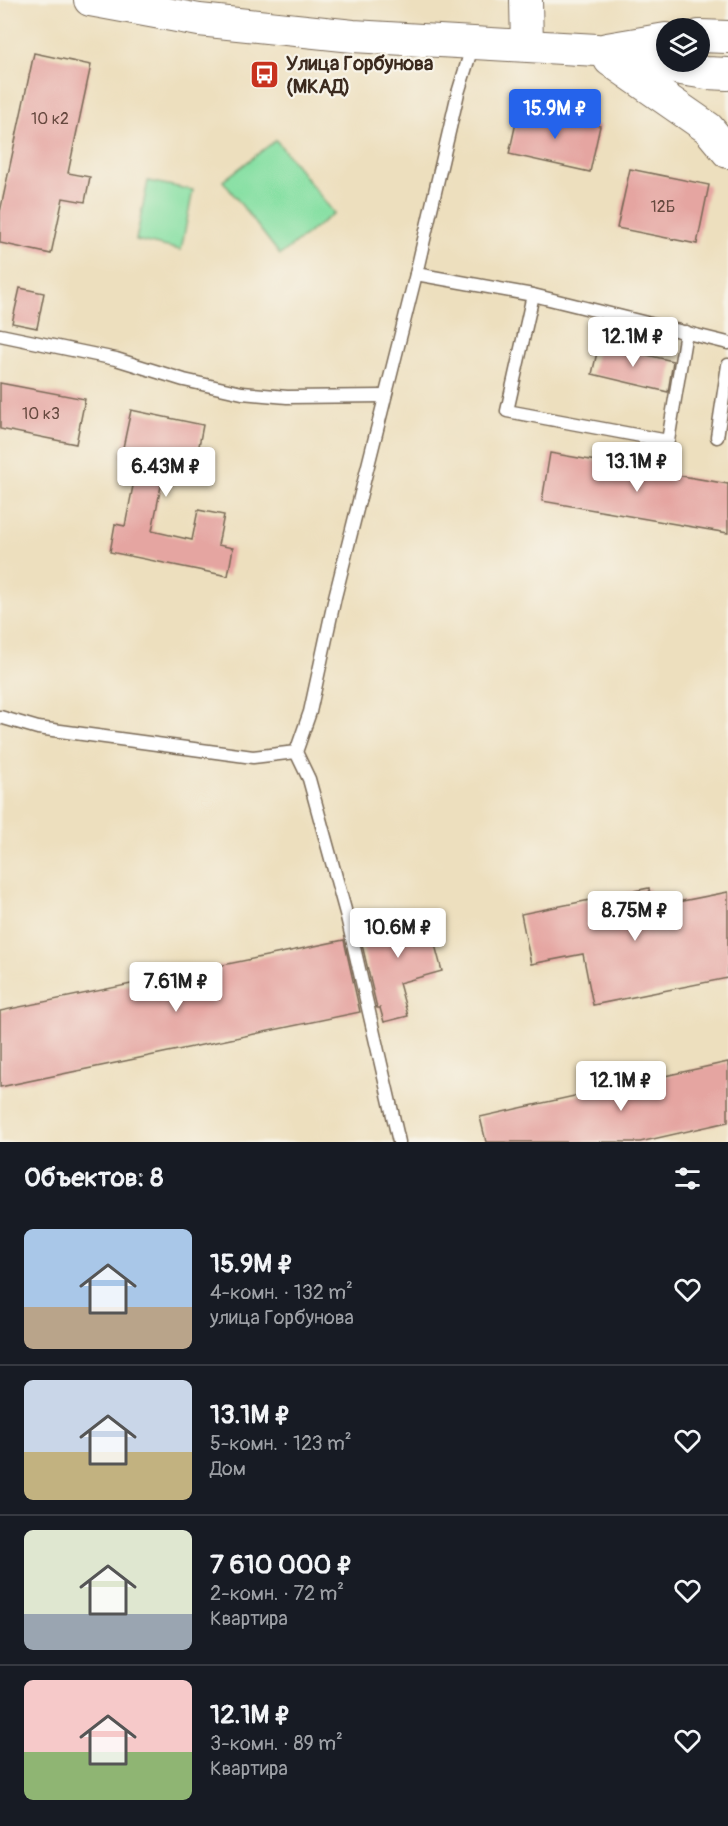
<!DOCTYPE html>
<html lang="ru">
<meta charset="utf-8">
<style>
:root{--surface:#171b24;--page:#242831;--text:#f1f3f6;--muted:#9ea1a6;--line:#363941;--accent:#2563eb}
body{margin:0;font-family:Pangolin,sans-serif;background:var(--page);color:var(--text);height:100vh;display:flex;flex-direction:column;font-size:22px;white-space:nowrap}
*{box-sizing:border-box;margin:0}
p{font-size:20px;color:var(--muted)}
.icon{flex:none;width:33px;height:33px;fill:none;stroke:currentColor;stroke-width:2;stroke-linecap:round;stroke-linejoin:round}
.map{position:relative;height:1142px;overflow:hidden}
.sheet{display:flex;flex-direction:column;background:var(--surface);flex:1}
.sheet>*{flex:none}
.buttons{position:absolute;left:656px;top:18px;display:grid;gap:12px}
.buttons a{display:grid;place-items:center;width:54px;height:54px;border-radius:50%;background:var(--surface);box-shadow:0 3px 9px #0003;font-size:30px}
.price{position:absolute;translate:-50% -51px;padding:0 14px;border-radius:6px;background:#fff;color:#222;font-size:20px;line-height:39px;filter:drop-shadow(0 2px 3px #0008)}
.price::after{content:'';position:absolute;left:50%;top:36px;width:18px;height:14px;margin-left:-9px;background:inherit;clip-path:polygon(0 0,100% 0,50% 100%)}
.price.active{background:var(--accent);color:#fff}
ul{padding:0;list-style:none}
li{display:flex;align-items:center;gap:18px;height:150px;padding:0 24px}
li+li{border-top:2px solid var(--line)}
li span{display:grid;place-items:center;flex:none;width:168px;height:120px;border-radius:9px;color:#555}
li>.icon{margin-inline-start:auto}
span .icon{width:72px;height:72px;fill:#fffc;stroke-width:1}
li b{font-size:26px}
h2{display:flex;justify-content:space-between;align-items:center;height:72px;padding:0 24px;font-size:26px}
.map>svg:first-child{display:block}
.green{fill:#88e0a4;stroke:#628561;stroke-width:1.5}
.building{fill:#e5a5a1}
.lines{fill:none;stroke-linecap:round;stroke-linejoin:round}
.service-casing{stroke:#796956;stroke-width:15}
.tertiary-casing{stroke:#796956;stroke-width:34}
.service{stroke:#fff;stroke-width:12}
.tertiary{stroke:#fff;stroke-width:32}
.labels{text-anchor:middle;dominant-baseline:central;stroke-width:4.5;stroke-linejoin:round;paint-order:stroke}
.number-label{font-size:16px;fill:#66493f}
.poi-label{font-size:20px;font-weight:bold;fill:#3b2a1e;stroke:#f7f3e8;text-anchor:start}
</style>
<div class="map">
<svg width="728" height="1142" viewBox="0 0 728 1142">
<rect width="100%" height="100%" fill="#f7f3e8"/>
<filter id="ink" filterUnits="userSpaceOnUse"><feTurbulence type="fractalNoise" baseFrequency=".0167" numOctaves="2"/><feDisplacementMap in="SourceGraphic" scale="12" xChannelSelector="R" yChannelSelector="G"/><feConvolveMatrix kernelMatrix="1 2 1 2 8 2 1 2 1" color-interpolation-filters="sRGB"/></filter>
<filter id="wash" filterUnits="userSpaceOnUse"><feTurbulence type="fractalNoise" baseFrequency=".008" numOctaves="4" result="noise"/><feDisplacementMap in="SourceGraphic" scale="24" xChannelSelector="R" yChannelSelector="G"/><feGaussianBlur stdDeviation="1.35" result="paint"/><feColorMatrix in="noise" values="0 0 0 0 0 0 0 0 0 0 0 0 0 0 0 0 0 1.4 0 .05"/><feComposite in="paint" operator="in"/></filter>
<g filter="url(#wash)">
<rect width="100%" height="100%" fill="#eddfbe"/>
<g class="green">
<polygon points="276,140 334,213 280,255 223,181"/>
<polygon points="148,181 193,190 181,250 136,240"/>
</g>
<g id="blocks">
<g class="building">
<polygon points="34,53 91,65 68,173 90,177 85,202 63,198 51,254 0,243 0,212"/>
<polygon points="519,109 600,126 590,172 509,154"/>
<polygon points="630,169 709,185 697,244 617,228"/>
<polygon points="20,288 44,293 37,328 12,323"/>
<polygon points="599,344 673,361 668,392 592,374"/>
<polygon points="0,383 85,399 76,444 0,429"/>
<polygon points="131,410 203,425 194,472 165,466 152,531 192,540 198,510 224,515 218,545 233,548 228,576 110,552 115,524 125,526 138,461 121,457"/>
<polygon points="550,453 728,484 728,533 542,501"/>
<polygon points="649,888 652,907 728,892 728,978 593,1005 583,954 531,964 521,914"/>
<polygon points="426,911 442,971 399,983 408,1016 384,1022 380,1008 377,1008 360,936 364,936 362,928"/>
<polygon points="344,940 360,1012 0,1087 0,1011"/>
<polygon points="728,1062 728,1122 640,1142 486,1142 480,1117"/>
</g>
</g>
</g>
<g filter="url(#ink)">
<use href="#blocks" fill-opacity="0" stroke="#796956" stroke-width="1.5"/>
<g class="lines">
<defs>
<g id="service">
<polyline points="416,274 533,295 728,343"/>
<polyline points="533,295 507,411 668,441 686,332"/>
<polyline points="0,335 116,359 184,380 242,393 287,397 385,396"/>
<polyline points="717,437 728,365"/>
<polyline points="0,717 38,728 253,757 296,752 310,712 335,597 416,274 458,93 473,44"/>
<polyline points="296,752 309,779 347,917 399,1142"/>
</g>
<g id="tertiary">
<polyline points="90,0 199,20 267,27 353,36 597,50 662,66 706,73 728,74"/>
<polyline points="526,0 527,45"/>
<polyline points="699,36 728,37"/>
<polyline points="607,49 666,39"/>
<polyline points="610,60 708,128 728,152"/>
</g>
</defs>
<use href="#service" class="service-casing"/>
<use href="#tertiary" class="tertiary-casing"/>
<use href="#service" class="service"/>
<use href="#tertiary" class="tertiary"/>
</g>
</g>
<defs>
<symbol id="bus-square" viewBox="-11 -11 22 22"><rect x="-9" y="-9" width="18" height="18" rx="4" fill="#c8321e" stroke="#f7f3e8"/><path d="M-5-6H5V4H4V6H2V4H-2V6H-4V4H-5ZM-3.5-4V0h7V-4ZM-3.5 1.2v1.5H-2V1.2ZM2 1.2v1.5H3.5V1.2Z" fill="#fff"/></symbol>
</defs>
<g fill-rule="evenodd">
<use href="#bus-square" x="248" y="58" width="33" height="33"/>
</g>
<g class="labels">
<g class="number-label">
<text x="50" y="119">10 к2</text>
<text x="663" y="207">12Б</text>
<text x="41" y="414">10 к3</text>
</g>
<g class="poi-label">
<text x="286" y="63">Улица Горбунова<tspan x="286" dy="23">(МКАД)</tspan></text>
</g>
</g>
</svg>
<div class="buttons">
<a><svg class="icon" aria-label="layers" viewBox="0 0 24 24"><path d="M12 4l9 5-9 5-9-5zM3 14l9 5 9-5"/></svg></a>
</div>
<b class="price active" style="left:555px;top:140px">15.9M ₽</b>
<b class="price" style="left:633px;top:368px">12.1M ₽</b>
<b class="price" style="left:637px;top:493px">13.1M ₽</b>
<b class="price" style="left:166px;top:498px">6.43M ₽</b>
<b class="price" style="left:635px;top:942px">8.75M ₽</b>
<b class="price" style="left:398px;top:959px">10.6M ₽</b>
<b class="price" style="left:176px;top:1013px">7.61M ₽</b>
<b class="price" style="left:621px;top:1112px">12.1M ₽</b>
</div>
<section class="sheet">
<h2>Объектов: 8<svg class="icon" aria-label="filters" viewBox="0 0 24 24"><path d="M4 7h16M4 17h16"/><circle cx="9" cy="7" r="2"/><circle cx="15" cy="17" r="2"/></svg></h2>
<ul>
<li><span style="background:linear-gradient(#a9c7e8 65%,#b9a48a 0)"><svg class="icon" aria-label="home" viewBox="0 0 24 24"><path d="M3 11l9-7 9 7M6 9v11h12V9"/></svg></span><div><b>15.9M ₽</b><p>4-комн. · 132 m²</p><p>улица Горбунова</p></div><svg class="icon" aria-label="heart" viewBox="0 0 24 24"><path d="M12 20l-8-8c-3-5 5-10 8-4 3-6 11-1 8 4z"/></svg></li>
<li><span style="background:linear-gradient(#c9d6e8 60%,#c2b280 0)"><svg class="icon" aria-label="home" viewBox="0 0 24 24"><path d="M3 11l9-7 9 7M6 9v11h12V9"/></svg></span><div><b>13.1M ₽</b><p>5-комн. · 123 m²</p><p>Дом</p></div><svg class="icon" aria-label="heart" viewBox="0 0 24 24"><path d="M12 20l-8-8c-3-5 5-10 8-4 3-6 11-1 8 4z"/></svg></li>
<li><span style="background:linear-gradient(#dfe7d0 70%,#9aa5b1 0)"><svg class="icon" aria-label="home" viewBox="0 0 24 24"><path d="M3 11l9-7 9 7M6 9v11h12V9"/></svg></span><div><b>7 610 000 ₽</b><p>2-комн. · 72 m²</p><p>Квартира</p></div><svg class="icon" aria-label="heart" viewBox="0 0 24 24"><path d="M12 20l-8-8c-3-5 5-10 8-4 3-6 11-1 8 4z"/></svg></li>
<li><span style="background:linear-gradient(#f6c9c9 60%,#8fb573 0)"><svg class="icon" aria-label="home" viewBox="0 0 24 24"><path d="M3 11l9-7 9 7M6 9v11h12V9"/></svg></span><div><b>12.1M ₽</b><p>3-комн. · 89 m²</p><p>Квартира</p></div><svg class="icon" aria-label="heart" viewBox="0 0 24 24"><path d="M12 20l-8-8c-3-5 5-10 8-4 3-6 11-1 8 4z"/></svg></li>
</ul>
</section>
